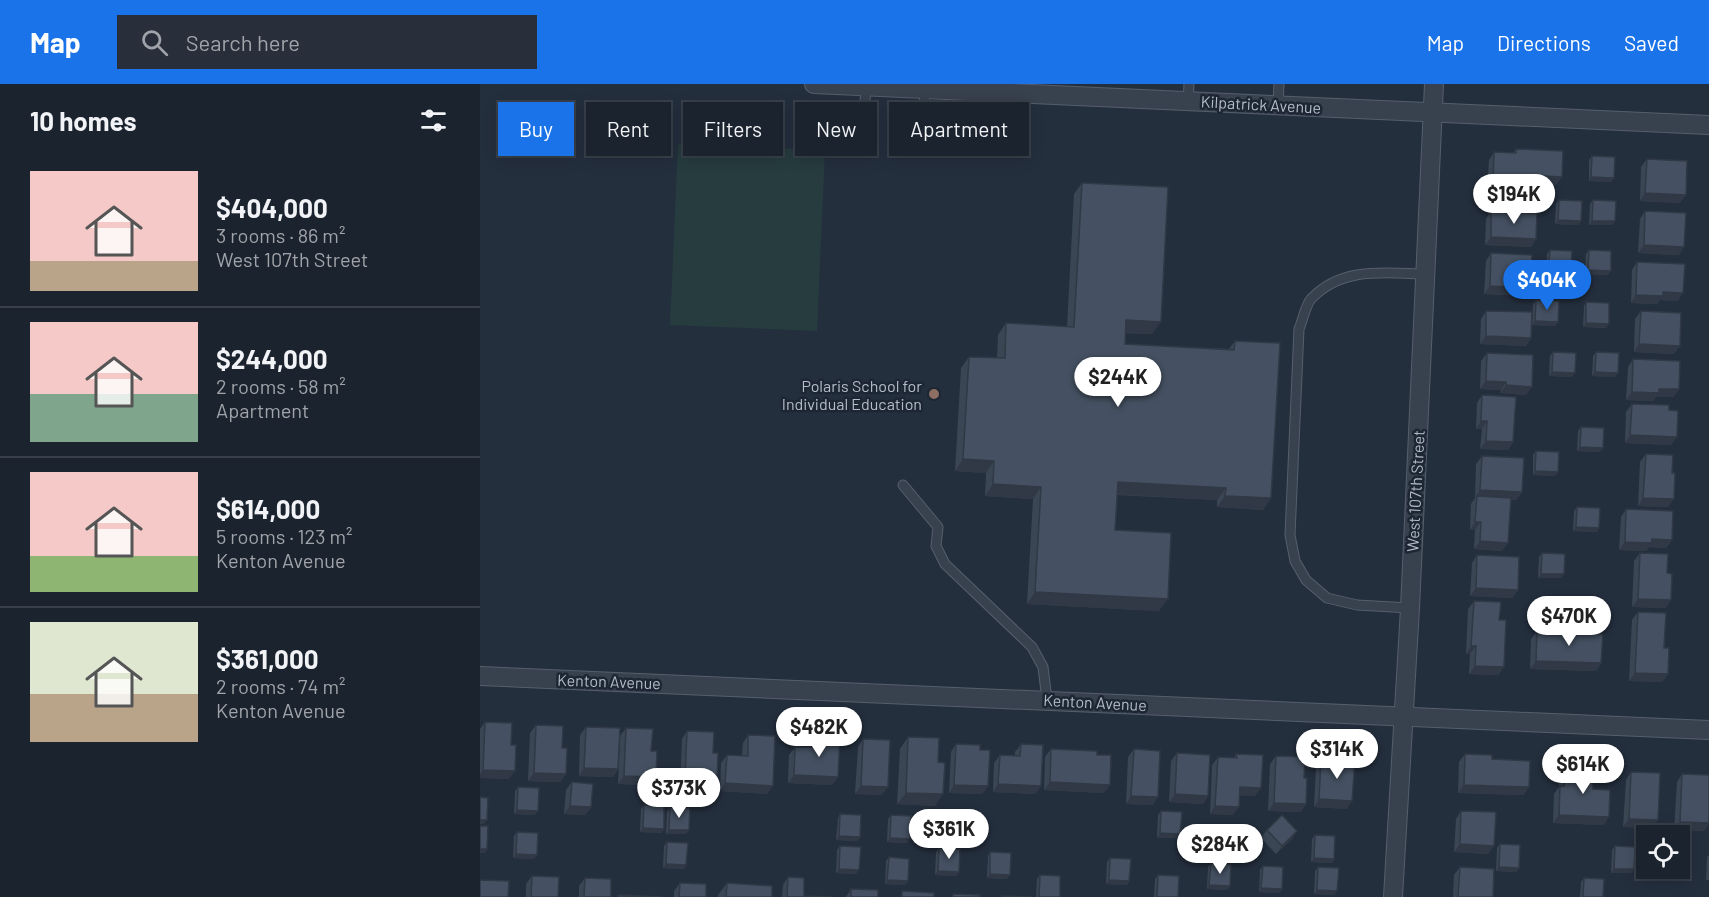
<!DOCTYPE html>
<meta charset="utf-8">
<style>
:root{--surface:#1b232e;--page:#282f3a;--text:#f1f3f6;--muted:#a0a4aa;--line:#39404a;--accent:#1a73e8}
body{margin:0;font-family:Barlow,sans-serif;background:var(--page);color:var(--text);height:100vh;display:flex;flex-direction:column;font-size:22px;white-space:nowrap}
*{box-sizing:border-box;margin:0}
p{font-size:20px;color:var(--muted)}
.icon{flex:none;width:33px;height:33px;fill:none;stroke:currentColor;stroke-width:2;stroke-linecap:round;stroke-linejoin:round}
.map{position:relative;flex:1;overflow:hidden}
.side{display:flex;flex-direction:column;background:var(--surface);width:480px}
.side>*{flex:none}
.banner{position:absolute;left:18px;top:18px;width:570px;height:54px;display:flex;gap:12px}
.buttons{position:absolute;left:1156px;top:741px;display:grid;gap:12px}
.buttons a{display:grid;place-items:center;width:54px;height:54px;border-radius:0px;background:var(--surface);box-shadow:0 3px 15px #0003,0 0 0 2px var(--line);font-size:30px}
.price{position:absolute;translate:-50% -51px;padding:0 14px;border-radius:21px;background:#fff;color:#222;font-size:20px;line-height:39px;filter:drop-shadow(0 2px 3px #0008)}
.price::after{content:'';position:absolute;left:50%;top:36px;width:18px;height:14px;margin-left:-9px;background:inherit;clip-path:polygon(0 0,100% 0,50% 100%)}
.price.selected{background:var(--accent);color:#fff}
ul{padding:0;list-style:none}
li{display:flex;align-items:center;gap:18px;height:150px;padding:0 30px}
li+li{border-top:2px solid var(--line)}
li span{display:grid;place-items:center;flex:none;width:168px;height:120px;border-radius:0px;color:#555}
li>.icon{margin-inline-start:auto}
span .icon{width:72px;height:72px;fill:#fffc;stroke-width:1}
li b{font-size:26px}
h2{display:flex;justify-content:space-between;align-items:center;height:72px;padding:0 30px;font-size:26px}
.tag{padding:0 21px;border-radius:0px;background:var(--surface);box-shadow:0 3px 15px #0003,0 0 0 2px var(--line);font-size:21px;line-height:54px}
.tag.selected{background:var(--accent);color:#fff}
header{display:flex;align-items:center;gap:36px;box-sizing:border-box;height:84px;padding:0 30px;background:var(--accent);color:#fff}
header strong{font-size:28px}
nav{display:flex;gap:33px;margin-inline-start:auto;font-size:21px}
.search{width:420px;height:54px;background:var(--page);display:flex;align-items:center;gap:15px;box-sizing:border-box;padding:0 21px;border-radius:0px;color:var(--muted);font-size:22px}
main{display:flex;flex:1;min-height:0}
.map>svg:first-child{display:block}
.green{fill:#263c3f}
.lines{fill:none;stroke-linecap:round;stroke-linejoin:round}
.service-casing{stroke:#565f6c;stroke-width:11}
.minor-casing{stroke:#565f6c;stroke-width:20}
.service{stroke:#38414e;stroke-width:9}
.minor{stroke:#38414e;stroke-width:18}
.wall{fill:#3b4654}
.shaded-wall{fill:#303945}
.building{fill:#455162;stroke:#303945;stroke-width:1.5}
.education-dot{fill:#8d6e63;stroke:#1d2633;stroke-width:2}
.labels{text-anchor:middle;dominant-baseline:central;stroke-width:5;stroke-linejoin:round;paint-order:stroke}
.street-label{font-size:16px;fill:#b4bcc9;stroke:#1d2633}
.poi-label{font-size:16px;fill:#b4bcc9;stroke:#1d2633;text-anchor:end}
</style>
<header>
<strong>Map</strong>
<div class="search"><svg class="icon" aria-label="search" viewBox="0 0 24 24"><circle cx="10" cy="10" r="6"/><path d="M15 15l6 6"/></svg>Search here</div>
<nav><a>Map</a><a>Directions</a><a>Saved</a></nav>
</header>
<main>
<section class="side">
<h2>10 homes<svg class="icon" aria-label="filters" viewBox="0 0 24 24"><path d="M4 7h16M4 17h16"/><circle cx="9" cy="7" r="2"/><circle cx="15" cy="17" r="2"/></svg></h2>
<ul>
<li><span style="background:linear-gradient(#f6c9c9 75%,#b9a48a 0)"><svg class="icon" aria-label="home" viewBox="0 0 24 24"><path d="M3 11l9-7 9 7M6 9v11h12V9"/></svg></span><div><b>$404,000</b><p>3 rooms · 86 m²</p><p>West 107th Street</p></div></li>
<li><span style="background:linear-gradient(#f6c9c9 60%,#7fa58c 0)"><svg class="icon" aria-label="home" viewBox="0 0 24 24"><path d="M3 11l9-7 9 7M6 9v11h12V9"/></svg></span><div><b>$244,000</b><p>2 rooms · 58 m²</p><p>Apartment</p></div></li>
<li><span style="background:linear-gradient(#f6c9c9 70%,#8fb573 0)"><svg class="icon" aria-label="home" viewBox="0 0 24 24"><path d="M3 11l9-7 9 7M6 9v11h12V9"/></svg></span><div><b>$614,000</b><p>5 rooms · 123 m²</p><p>Kenton Avenue</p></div></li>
<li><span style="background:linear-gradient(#dfe7d0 60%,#b9a48a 0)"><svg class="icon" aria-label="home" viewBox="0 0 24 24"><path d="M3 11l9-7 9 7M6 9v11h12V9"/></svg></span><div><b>$361,000</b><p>2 rooms · 74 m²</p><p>Kenton Avenue</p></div></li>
</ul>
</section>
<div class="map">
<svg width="1229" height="813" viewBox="0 0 1229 813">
<rect width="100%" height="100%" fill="#242f3e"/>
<polygon class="green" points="198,60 345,66 337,247 190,241"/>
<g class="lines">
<defs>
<g id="service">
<polyline points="708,17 709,0"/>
<polyline points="798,21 799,0"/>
<polyline points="382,64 386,2"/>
<polyline points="442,66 445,5"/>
<polyline points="423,401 458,443 456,462 465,480 552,563 563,583 567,616"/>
<path d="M930,524L877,521L847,514L826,496L815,477L810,451L819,245C823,236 825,222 831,215C862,182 905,189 945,190"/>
</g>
<g id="minor">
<polyline points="334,0 1229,41"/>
<polyline points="0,592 1229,646"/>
<polyline points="913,813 930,524 954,0"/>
</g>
</defs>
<use href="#service" class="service-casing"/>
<use href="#minor" class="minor-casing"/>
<use href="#service" class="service"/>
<use href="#minor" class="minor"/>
</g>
<g class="wall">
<polygon points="1036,65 1076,101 1063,100 1058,107 1007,105 1009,76 1014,68 1033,69"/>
<polygon points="1112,72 1131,98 1109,97 1109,76"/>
<polygon points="1167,75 1200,119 1160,117 1161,83"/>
<polygon points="602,99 672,250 645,249 645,260 749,265 755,257 791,414 783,426 737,423 737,416 637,411 635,446 679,527 547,520 553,415 505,412 506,389 475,387 481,284 489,273 517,274 518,251 526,239 587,243 594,110"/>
<polygon points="1079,116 1101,137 1098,141 1075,140 1076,120"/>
<polygon points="1113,116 1135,137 1132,141 1109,141 1110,120"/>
<polygon points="1011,127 1056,155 1051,163 1005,161 1006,135"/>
<polygon points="1165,127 1199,171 1158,169 1160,135"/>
<polygon points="1070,166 1089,191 1066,190 1067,170"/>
<polygon points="1109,166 1128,191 1105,190 1106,170"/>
<polygon points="1011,169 1045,212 1004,210 1006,177"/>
<polygon points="1157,178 1198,217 1180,216 1177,220 1151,219 1152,186"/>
<polygon points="1056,216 1075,242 1052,241 1053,220"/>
<polygon points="1106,218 1126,244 1103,243 1104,222"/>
<polygon points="1006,227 1051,254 1046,262 1000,260 1001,235"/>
<polygon points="1161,227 1194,270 1154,268 1155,235"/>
<polygon points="1073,268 1092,293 1069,292 1070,272"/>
<polygon points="1116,268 1135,293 1112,292 1113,272"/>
<polygon points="1007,269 1046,311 1020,309 1021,306 1000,305 1001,277"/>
<polygon points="1153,275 1199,305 1193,313 1176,313 1173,317 1146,316 1148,283"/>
<polygon points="1002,311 1033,358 1028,366 1000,365 1002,345 996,345 997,319"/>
<polygon points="1152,320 1189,326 1191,361 1145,359 1146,328"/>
<polygon points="1101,343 1120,368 1097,367 1098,347"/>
<polygon points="1056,367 1075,392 1053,391 1053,371"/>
<polygon points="1166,370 1192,389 1188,423 1158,422 1160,378"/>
<polygon points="1002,372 1042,408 1036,416 1030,416 1022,467 994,465 995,446 990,446 991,420 995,414 996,380"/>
<polygon points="1097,423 1119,444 1117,448 1093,447 1094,427"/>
<polygon points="1146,425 1192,456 1186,464 1169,463 1166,467 1139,466 1141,433"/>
<polygon points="1062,469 1081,494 1058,494 1059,473"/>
<polygon points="1160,469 1186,524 1152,523 1154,477"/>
<polygon points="997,471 1038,506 1032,514 990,512 992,479"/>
<polygon points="994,517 1024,583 1018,591 989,590 990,570 986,570 988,525"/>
<polygon points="1158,528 1184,564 1188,590 1182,598 1149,597 1152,536"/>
<polygon points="1057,547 1121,579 1116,587 1050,585 1051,555"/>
<polygon points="5,638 31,661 29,695 0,694 0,645"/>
<polygon points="56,641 82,664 86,690 80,698 48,697 50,649"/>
<polygon points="106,643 138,685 133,693 99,692 100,651"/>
<polygon points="146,644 171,667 176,693 170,701 138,700 140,652"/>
<polygon points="207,647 231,704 200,702 202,655"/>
<polygon points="268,651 287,710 240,707 241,679 247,671 262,671 263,659"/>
<polygon points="337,651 358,693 352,701 308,699 309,671 315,663 331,663 331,659"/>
<polygon points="428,653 455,722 417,720 420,665"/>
<polygon points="383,655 402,711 375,710 378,663"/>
<polygon points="476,660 500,666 508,702 502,710 469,709 471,668"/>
<polygon points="541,660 561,702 555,710 513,708 514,679 520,671 535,672 535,668"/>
<polygon points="571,665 617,671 624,709 564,706 565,673"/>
<polygon points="654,665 673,721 646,720 648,673"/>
<polygon points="697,669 728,712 723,720 689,718 691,677"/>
<polygon points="756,670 775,712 759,711 753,731 730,730 732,681 738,673 754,674"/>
<polygon points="985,670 1012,675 1049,703 1043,711 978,709 979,678"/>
<polygon points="796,672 824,694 826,720 821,728 788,727 790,680"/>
<polygon points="841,675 867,725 834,723 836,683"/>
<polygon points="1085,683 1113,705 1124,741 1073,739 1074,710 1079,703 1079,691"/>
<polygon points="1151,688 1172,744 1143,743 1146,696"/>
<polygon points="1202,690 1224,747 1194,746 1197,698"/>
<polygon points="92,698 111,723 105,731 84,730 86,706"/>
<polygon points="38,703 55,731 34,730 35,707"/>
<polygon points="164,721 184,745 181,749 160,748 161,725"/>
<polygon points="190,723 206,750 186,750 187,727"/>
<polygon points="681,727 698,754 677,754 678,731"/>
<polygon points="981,727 1008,770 974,768 976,735"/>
<polygon points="360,730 380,753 377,757 356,756 358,734"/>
<polygon points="411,731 427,759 407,758 408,735"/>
<polygon points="461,734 478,762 457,761 458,738"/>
<polygon points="787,746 812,755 796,770 781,754"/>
<polygon points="37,748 54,775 33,774 34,752"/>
<polygon points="835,751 854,775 852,779 831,778 832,755"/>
<polygon points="187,758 206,781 204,785 183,784 184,762"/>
<polygon points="1020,760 1039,784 1036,788 1016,787 1017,764"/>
<polygon points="360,762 376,790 356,789 357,766"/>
<polygon points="1135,762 1152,789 1131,789 1132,766"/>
<polygon points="459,764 479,788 476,792 455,791 456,768"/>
<polygon points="510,768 527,795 507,794 508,772"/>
<polygon points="1229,771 1229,796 1226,796 1227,773"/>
<polygon points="409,773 428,797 425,801 405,800 406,777"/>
<polygon points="630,774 649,797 647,801 626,800 627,778"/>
<polygon points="731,779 750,802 747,806 727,805 728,783"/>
<polygon points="783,782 802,805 799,809 779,808 780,786"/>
<polygon points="838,783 857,807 854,811 834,810 835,787"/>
<polygon points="980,783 1013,813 973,813 974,791"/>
<polygon points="560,791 580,813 556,813 557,795"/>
<polygon points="678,791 698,813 674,813 675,795"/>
<polygon points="52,792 78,813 46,813 46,800"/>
<polygon points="308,793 324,812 352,813 302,813 303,801"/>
<polygon points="105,794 131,813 99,813 99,802"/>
<polygon points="1104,794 1123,813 1100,813 1101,798"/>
<polygon points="200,799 226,813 194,813 194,807"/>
<polygon points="247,799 292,813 238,813 238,811"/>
<polygon points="371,805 398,813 366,813"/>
</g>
<g class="shaded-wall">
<polygon points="1064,92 1082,93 1076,101 1063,100 1058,107 1007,105 1013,97"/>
<polygon points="1111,93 1134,94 1131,98 1109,97"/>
<polygon points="1165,109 1206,111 1200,119 1160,117"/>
<polygon points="1078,136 1101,137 1098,141 1075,140"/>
<polygon points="1112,137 1135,137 1132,141 1109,141"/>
<polygon points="1011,153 1056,155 1051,163 1005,161"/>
<polygon points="1164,161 1204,163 1199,171 1158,169"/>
<polygon points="1068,186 1091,187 1089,191 1066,190"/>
<polygon points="1108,186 1131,187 1128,191 1105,190"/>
<polygon points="1010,202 1050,204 1045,212 1004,210"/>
<polygon points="1183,208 1203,209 1198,217 1180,216 1177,220 1151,219 1156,211"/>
<polygon points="646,236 681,238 672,250 638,248"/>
<polygon points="1055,237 1078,238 1075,242 1052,241"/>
<polygon points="1106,239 1129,240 1126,244 1103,243"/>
<polygon points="1006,252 1051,254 1046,262 1000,260"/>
<polygon points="1159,260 1200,262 1194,270 1154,268"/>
<polygon points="1072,288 1095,289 1092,293 1069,292"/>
<polygon points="1115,288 1138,289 1135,293 1112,292"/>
<polygon points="1006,297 1026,298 1021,306 1000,305"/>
<polygon points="1026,301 1052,303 1046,311 1020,309"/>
<polygon points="1179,305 1199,305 1193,313 1176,313 1173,317 1146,316 1152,308"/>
<polygon points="1001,337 1007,337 1002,345 996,345"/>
<polygon points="1150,351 1197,353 1191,361 1145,359"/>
<polygon points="1006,357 1033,358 1028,366 1000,365"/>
<polygon points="1100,363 1123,364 1120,368 1097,367"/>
<polygon points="483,375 514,377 506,389 475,387"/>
<polygon points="1055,387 1078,388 1075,392 1053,391"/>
<polygon points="638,398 746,404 737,416 629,410"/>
<polygon points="513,400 561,403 553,415 505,412"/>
<polygon points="1000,406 1042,408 1036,416 997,414 997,412 995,414"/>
<polygon points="745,412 791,414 783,426 737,423"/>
<polygon points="1163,414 1194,415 1188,423 1158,422"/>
<polygon points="995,438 1001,438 995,446 990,446"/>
<polygon points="1096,443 1119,444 1117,448 1093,447"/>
<polygon points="1172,455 1192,456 1186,464 1169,463 1166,467 1139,466 1145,458"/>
<polygon points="1000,457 1028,459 1022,467 994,465"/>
<polygon points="1061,490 1084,490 1081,494 1058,494"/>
<polygon points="996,504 1038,506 1032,514 990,512"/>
<polygon points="555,508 688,515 679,527 547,520"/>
<polygon points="1158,515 1191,516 1186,524 1152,523"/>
<polygon points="991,562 996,562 990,570 986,570"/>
<polygon points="1056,577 1121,579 1116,587 1050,585"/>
<polygon points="995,582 1024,583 1018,591 989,590"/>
<polygon points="1155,589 1188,590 1182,598 1149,597"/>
<polygon points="104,684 138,685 133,693 99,692"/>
<polygon points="3,686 35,687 29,695 0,694 0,690"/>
<polygon points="54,689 86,690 80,698 48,697"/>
<polygon points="314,691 358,693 352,701 308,699"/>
<polygon points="144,692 176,693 170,701 138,700"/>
<polygon points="205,694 237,696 231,704 200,702"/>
<polygon points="570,698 630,701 624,709 564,706"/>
<polygon points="245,699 293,702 287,710 240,707"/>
<polygon points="518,700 561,702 555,710 513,708"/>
<polygon points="474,701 508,702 502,710 469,709"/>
<polygon points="984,701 1049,703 1043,711 978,709"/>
<polygon points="381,702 408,703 402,711 375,710"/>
<polygon points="760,703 781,704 775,712 754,711"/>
<polygon points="426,709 463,710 455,722 417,720"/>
<polygon points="695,710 728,712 723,720 689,718"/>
<polygon points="651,712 678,713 673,721 646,720"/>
<polygon points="839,715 872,717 867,725 834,723"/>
<polygon points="794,719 826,720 821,728 788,727"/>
<polygon points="90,722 111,723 105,731 84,730"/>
<polygon points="735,722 759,723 753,731 730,730"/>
<polygon points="37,726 58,727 55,731 34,730"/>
<polygon points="1079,731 1129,733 1124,741 1073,739"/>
<polygon points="1149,735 1178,736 1172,744 1143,743"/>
<polygon points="0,736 7,736 4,740 0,740"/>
<polygon points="1200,738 1229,740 1224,747 1194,746"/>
<polygon points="163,744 184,745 181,749 160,748"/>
<polygon points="189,746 209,746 206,750 186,750"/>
<polygon points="817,747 812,755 796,770 802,762"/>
<polygon points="680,749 700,750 698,754 677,754"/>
<polygon points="359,752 380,753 377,757 356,756"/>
<polygon points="410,754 430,755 427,759 407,758"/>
<polygon points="460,757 481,758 478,762 457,761"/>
<polygon points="980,760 1014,762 1008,770 974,768"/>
<polygon points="0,765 7,765 5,769 0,769"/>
<polygon points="36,770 57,771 54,775 33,774"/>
<polygon points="834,774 854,775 852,779 831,778"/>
<polygon points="186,780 206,781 204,785 183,784"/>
<polygon points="1019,783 1039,784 1036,788 1016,787"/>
<polygon points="359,785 379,786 376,790 356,789"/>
<polygon points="1134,785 1154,785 1152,789 1131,789"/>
<polygon points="1179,786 1199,786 1196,790 1176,790"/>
<polygon points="458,787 479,788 476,792 455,791"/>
<polygon points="510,790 530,791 527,795 507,794"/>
<polygon points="407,796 428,797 425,801 405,800"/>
<polygon points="629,796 649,797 647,801 626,800"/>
<polygon points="729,801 750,802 747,806 727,805"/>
<polygon points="781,804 802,805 799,809 779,808"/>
<polygon points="837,806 857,807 854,811 834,810"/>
</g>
<g class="building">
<polygon points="1036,65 1083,67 1082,93 1064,92 1064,99 1013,97 1014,68 1036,69"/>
<polygon points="1112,72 1135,73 1134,94 1111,93"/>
<polygon points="1167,75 1207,77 1206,111 1165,109"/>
<polygon points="602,99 688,103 681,238 646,236 645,260 754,266 755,257 800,259 791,414 745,412 746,404 638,398 635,446 691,449 688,515 555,508 561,403 513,400 514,377 483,375 489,273 525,274 526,239 594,243"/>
<polygon points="1079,116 1102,117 1101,137 1078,136"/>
<polygon points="1113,116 1136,117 1135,137 1112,137"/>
<polygon points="1011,127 1057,129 1056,155 1011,153"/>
<polygon points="1165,127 1206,129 1204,163 1164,161"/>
<polygon points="1070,166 1092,167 1091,187 1068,186"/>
<polygon points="1109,166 1131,167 1131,187 1108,186"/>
<polygon points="1011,169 1052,171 1050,204 1010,202"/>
<polygon points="1157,178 1205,180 1203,209 1183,208 1183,212 1156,211"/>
<polygon points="1056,216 1079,217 1078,238 1055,237"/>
<polygon points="1106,218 1129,219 1129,240 1106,239"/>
<polygon points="1006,227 1052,228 1051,254 1006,252"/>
<polygon points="1161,227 1201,229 1200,262 1159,260"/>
<polygon points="1073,268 1096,269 1095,289 1072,288"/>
<polygon points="1116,268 1139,269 1138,289 1115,288"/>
<polygon points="1007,269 1053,271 1052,303 1026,301 1026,298 1006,297"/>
<polygon points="1153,275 1200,277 1199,305 1179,305 1179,309 1152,308"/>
<polygon points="1002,311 1036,313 1033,358 1006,357 1007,337 1001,337"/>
<polygon points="1152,320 1189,321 1189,326 1198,327 1197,353 1150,351"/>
<polygon points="1101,343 1124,344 1123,364 1100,363"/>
<polygon points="1056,367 1079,368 1078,388 1055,387"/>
<polygon points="1166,370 1193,371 1192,389 1195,389 1194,415 1163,414"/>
<polygon points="1002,372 1044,374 1042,408 1000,406"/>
<polygon points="997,412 1031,414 1028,459 1000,457 1001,438 995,438"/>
<polygon points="1097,423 1120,424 1119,444 1096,443"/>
<polygon points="1146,425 1193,427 1192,456 1172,455 1171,459 1145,458"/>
<polygon points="1062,469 1085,470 1084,490 1061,490"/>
<polygon points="1160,469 1188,470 1187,489 1192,490 1191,516 1158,515"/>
<polygon points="997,471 1039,473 1038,506 996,504"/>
<polygon points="994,517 1021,518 1019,536 1026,536 1024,583 995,582 996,562 991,562"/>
<polygon points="1158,528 1186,529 1184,564 1189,564 1188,590 1155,589"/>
<polygon points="1057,547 1123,550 1121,579 1056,577"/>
<polygon points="5,638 32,639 31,661 36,661 35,687 3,686"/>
<polygon points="56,641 83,642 82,664 87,664 86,690 54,689"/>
<polygon points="106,643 140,644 138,685 104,684"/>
<polygon points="146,644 173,645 171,667 177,667 176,693 144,692"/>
<polygon points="207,647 234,648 233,669 238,669 237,696 205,694"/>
<polygon points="268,651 295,652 293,702 245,699 247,671 268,672"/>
<polygon points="337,651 360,652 358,693 314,691 315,663 336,663"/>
<polygon points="428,653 459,654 458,678 465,679 463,710 426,709"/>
<polygon points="383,655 410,656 408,703 381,702"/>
<polygon points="476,660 500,661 500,666 510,666 508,702 474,701"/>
<polygon points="541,660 563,661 561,702 518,700 520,671 540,672"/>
<polygon points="571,665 617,667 617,671 631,671 630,701 570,698"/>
<polygon points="654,665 680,667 678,713 651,712"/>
<polygon points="697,669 730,671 728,712 695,710"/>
<polygon points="756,670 783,671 781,704 760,703 759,723 735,722 738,673 757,674"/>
<polygon points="985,670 1012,671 1012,675 1050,677 1049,703 984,701"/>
<polygon points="796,672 825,673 824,694 827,694 826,720 794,719"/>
<polygon points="841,675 875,676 872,717 839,715"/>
<polygon points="1085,683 1113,684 1113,705 1130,706 1129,733 1079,731 1080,702 1084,702"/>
<polygon points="1151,688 1180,689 1178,736 1149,735"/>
<polygon points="1202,690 1229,691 1229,739 1200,738"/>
<polygon points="92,698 113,700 111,723 90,722"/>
<polygon points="38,703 59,704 58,727 37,726"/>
<polygon points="0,713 8,714 7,736 0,736"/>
<polygon points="164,721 184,722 184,745 163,744"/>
<polygon points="190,723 210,724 209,746 189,746"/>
<polygon points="681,727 702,728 700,750 680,749"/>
<polygon points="981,727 1016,728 1014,762 980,760"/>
<polygon points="360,730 381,731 380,753 359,752"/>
<polygon points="411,731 431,732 430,755 410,754"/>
<polygon points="802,731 817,747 802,762 787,746"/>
<polygon points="461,734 482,735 481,758 460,757"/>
<polygon points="0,742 8,742 7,765 0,765"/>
<polygon points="37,748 58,749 57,771 36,770"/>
<polygon points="835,751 855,752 854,775 834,774"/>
<polygon points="187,758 208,759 206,781 186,780"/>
<polygon points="1020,760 1040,761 1039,784 1019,783"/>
<polygon points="360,762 381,763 379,786 359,785"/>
<polygon points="1135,762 1155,763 1154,785 1134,785"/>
<polygon points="459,764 480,765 479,788 458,787"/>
<polygon points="510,768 531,769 530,791 510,790"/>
<polygon points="409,773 429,775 428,797 407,796"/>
<polygon points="630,774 651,775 649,797 629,796"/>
<polygon points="731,779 751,780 750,802 729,801"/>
<polygon points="783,782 803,783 802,805 781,804"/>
<polygon points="838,783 859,784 857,807 837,806"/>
<polygon points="980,783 1014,785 1013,813 978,813"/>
<rect x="1179" y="784" width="20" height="2"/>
<polygon points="560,791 580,792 580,813 559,813"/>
<polygon points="678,791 699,792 698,813 677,813"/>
<polygon points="52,792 79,793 78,813 51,813"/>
<polygon points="308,793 324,794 324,812 352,813 307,813"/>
<polygon points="105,794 131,795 131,813 104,813"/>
<polygon points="1104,794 1124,795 1123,813 1103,813"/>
<polygon points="0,796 29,797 28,813 0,813"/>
<polygon points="200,799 226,800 226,813 199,813"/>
<polygon points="247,799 292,802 292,813 246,813"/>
<polygon points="371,805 398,806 398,813 371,813"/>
<polygon points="422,807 454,809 454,813 422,813"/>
<polygon points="473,810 500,811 499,813 473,813"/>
<polygon points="138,811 182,813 138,813"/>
<polygon points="522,812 552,813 522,813"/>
</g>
<circle class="education-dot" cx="454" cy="310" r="6"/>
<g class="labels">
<g class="street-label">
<text transform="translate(781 20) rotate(3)">Kilpatrick Avenue</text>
<text transform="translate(935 407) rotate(-87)">West 107th Street</text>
<text transform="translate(129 597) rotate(2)">Kenton Avenue</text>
<text transform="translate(615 618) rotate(3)">Kenton Avenue</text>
</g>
<g class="poi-label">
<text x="442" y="301">Polaris School for<tspan x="442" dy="18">Individual Education</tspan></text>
</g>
</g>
</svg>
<div class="buttons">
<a><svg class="icon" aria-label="locate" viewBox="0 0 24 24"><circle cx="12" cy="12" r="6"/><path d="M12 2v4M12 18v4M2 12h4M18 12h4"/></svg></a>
</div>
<b class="price" style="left:1034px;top:141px">$194K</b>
<b class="price selected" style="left:1067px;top:227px">$404K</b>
<b class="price" style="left:638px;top:324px">$244K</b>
<b class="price" style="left:1089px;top:563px">$470K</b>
<b class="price" style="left:339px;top:674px">$482K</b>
<b class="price" style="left:857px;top:696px">$314K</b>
<b class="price" style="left:1103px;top:711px">$614K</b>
<b class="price" style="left:199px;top:735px">$373K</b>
<b class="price" style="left:469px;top:776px">$361K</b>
<b class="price" style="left:740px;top:791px">$284K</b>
<div class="banner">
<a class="tag selected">Buy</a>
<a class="tag">Rent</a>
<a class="tag">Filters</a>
<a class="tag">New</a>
<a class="tag">Apartment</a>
</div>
</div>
</main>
